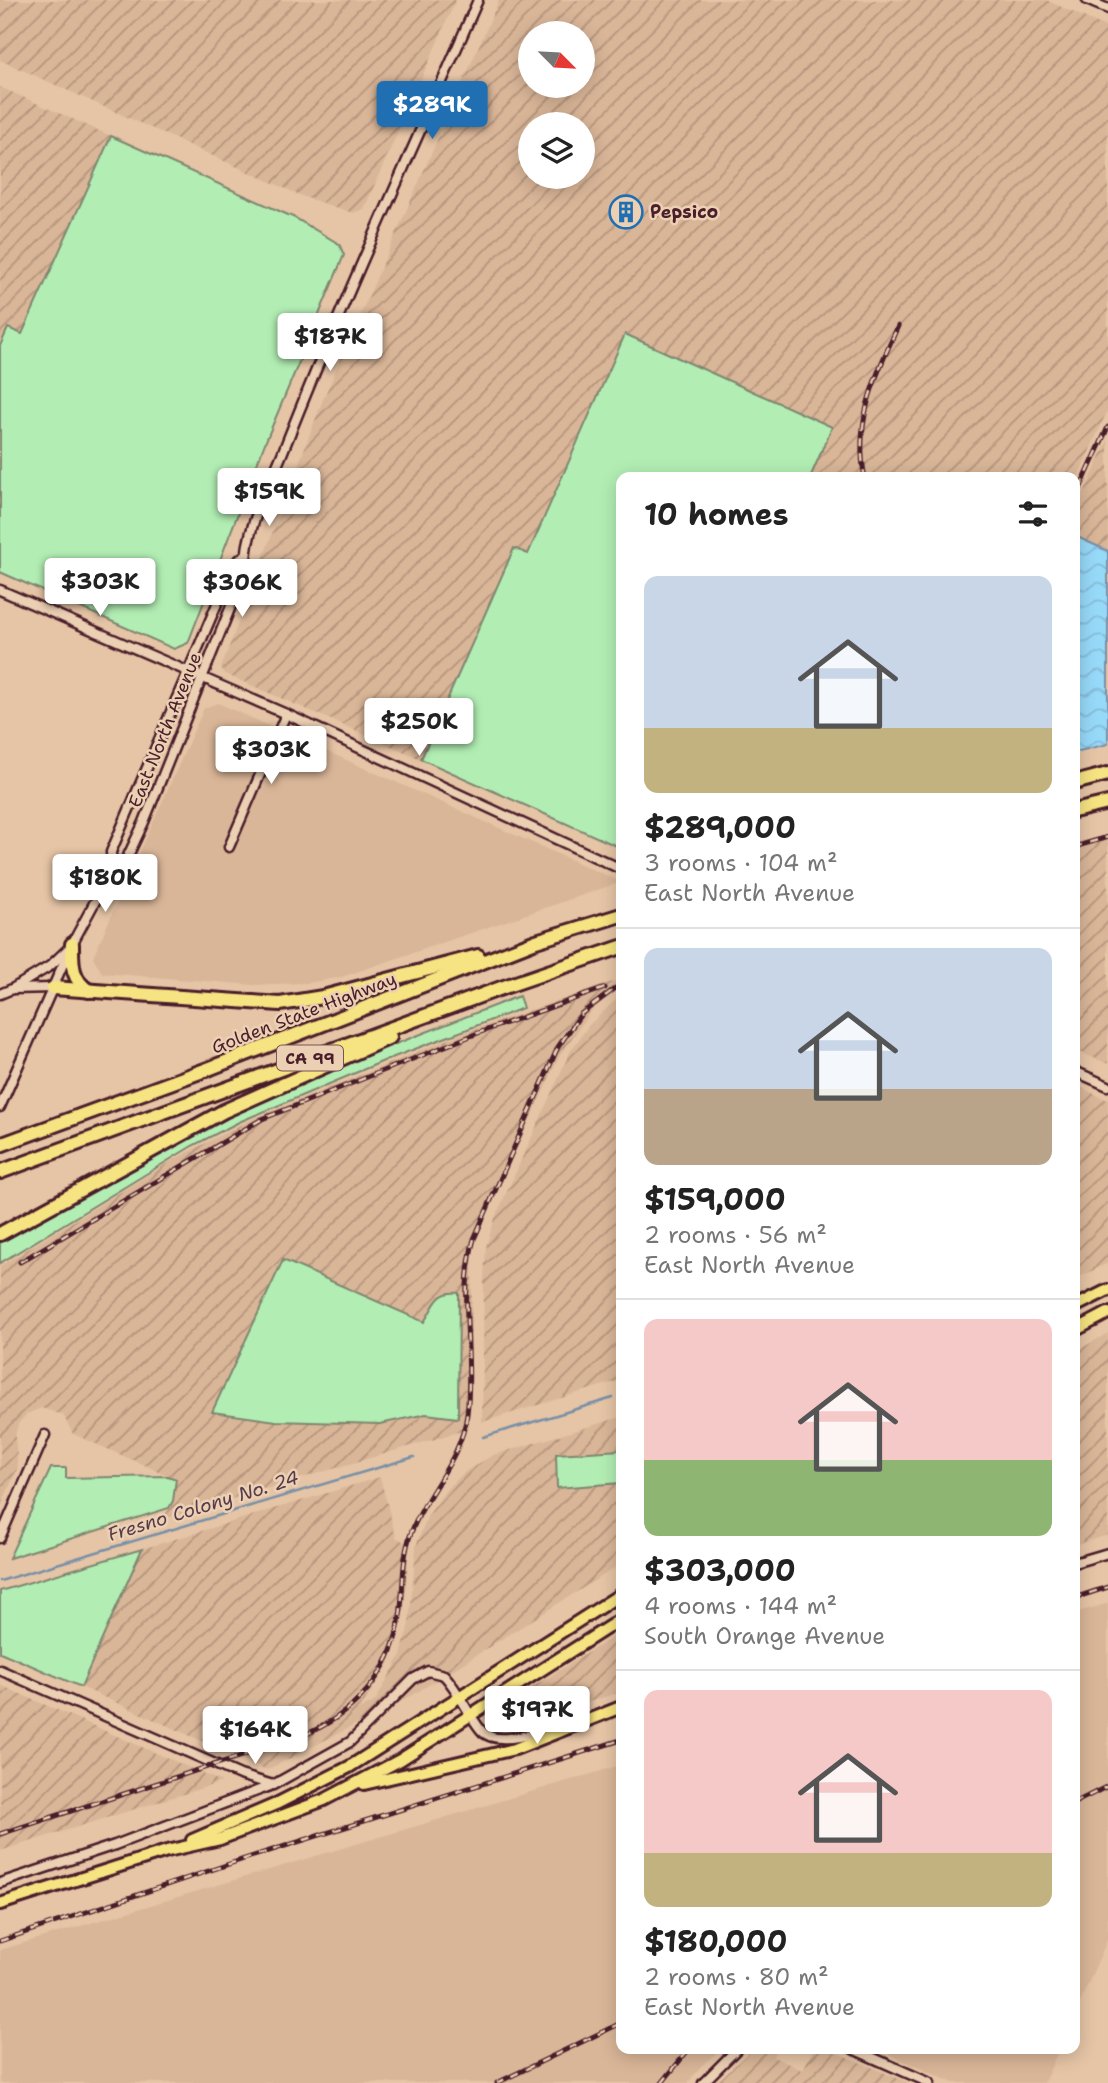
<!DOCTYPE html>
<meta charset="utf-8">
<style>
:root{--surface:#fff;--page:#f2f2f2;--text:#222;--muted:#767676;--line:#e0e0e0;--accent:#1f6fb2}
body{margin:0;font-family:"Shantell Sans",sans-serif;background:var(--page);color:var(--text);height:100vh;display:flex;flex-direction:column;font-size:26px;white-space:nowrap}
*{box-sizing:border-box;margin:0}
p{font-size:23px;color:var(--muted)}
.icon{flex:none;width:38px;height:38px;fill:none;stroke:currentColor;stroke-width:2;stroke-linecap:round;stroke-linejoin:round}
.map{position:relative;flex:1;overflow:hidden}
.panel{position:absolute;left:616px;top:472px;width:464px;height:1582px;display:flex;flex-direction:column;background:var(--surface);border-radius:14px;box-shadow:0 4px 18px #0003}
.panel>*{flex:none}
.needle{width:46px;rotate:114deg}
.controls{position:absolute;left:518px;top:21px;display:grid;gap:14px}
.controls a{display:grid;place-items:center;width:77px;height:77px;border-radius:50%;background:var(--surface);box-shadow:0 4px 18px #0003;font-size:35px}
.price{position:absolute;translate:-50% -60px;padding:0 16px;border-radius:7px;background:#fff;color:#222;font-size:23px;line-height:46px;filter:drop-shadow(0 2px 4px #0008)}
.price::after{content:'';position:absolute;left:50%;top:42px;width:21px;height:16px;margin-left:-10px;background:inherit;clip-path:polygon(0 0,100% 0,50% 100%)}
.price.active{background:var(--accent);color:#fff}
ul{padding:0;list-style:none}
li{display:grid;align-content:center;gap:14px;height:371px;padding:0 28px}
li+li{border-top:2px solid var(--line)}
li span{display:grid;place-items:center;height:217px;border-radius:14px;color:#555}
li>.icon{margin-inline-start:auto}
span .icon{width:126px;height:126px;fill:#fffc;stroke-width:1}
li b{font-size:30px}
h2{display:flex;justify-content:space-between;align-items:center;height:84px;padding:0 28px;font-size:30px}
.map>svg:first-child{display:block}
.built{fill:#dab698}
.industrial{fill:url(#industrial-furrows);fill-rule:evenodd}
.green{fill:#b2eeb4;stroke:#7e8670;stroke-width:2}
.water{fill:url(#water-waves);stroke:#788fa7;stroke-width:2}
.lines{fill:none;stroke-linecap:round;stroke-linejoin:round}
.stream{stroke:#788fa7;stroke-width:2.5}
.minor-casing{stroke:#4a1f2b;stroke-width:13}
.major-casing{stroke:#4a1f2b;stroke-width:16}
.highway-casing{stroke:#4a1f2b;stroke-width:18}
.minor{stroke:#ecd0b3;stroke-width:8}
.major{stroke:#f6e381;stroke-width:10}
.highway{stroke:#f6e381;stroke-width:12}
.rail-casing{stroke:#4a1f2b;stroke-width:5}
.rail{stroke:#ecd0b3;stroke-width:2.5;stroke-dasharray:8;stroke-linecap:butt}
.labels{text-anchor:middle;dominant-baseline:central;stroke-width:5;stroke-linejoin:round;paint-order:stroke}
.shield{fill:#ecd0b3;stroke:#7b5454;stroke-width:2}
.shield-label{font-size:16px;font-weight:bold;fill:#4a1f2b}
.poi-label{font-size:18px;font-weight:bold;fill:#4a1f2b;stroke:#ecd0b3;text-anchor:start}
.street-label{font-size:18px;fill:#4a1f2b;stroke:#ecd0b3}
.water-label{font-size:19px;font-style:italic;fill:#563b4a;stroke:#ecd0b3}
</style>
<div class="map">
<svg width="1108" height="2083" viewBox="0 0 1108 2083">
<defs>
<pattern id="industrial-furrows" width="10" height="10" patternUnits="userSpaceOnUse" patternTransform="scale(1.75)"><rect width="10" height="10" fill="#dab698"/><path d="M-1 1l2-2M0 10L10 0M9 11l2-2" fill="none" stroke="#b3937c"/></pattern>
<pattern id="water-waves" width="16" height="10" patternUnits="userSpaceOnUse" patternTransform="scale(1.75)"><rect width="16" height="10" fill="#97d9f9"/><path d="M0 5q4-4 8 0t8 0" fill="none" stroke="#84bad6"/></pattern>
</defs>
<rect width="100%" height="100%" fill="#e6c5a6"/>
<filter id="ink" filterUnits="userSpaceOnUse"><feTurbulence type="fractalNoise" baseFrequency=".0143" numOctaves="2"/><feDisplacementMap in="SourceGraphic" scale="14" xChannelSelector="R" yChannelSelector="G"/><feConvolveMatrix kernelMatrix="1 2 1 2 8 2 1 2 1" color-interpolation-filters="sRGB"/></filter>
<g filter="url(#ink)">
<g class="built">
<polygon points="218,703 621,882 342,977 308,983 253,985 102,973 93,957 204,708"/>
<polygon points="1108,1603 1108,1938 1075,2014 1075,1613"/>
<polygon points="621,1765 621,2049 721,2049 701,2066 688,2083 0,2083 0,1950"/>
<polygon points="877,2049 1059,2049 1044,2083 953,2083"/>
</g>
<g class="industrial">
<polygon points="0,0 456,0 364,209 353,213 304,197 0,60"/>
<path d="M499,0H1046L1108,28V409L1075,484L1074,478H810L832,427L625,334L527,554L514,549L421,759L225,674L221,668L324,397ZM530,33H583V86H530ZM530,124H583V177H530Z"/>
<polygon points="0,87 111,136 22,334 8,328 0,346"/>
<polygon points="1108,440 1108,551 1075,536 1074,515"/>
<polygon points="1108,836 1108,1064 1075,1050 1074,847"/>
<polygon points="621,979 621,987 591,1011 560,1055 473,1243 469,1429 163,1519 173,1501 176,1479 73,1434 63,1415 41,1408 27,1414 18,1424 15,1437 18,1467 0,1508 0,1266 171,1161 248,1121 461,1034"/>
<polygon points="621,995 621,1380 482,1422 484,1276 486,1247 495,1218 570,1052 588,1026"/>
<polygon points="1075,1085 1108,1100 1108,1263 1075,1279"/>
<polygon points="1108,1333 1108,1535 1075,1545 1075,1352"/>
<polygon points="621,1417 621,1564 413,1695 267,1770 81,1687 142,1549 380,1477 396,1537 409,1545 404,1611 389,1664 359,1710 375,1701 401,1655 409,1624 416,1546 427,1517 446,1490 466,1471 493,1455"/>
<polygon points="621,1632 621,1692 499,1729 484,1717"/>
<polygon points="0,1685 204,1774 222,1782 0,1851"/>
<polygon points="752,2049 776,2049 773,2057 803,2070 813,2049 828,2049 909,2083 716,2083"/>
</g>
<g class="green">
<polygon points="111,136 295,218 339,244 344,255 265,443 188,643 174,649 0,572 0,346 8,328 22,334"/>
<polygon points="625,334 832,427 810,478 621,478 621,848 421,759 514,548 528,554"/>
<path d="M519,996L523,1008L386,1060L239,1122L192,1146L0,1263V1243C78,1198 156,1148 237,1110C329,1068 425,1033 519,996Z"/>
<path d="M283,1260L424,1322C435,1305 437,1290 459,1293L458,1418L426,1414L380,1424L276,1421L212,1412Z"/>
<polygon points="621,1450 621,1483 557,1488 556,1454"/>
<polygon points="51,1468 66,1468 66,1478 168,1476 176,1479 173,1501 169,1508 9,1558"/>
<polygon points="142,1549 81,1687 0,1652 0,1591"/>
</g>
<polygon class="water" points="1075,536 1108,551 1108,744 1075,752"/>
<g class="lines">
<g class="stream">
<polyline points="483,1437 613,1398"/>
<polyline points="0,1581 414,1457"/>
</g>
<defs>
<g id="minor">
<polyline points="1087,0 1108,9"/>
<polyline points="0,590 286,714 621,869"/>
<polyline points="229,847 286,714"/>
<polyline points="112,870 111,852 234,564 245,555"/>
<polyline points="12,989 50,966 68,949"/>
<polyline points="0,994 12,989 53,988"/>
<polyline points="1074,1071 1108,1086"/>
<path d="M0,1107L72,944L112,870L127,858L144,822L246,569C244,530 270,485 284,449C344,297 413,149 478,0"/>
<polyline points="0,1538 45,1435"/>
<polyline points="1074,1563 1108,1553"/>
<path d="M0,1670L240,1775L273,1785L350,1742L413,1679L428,1671L444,1675C459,1691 467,1713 481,1730C499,1752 561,1724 585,1717"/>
<polyline points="0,1883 115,1845 270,1786"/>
<polyline points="853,2049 930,2083"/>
<polyline points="703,2083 737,2049"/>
</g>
<g id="major">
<polyline points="1074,1307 1108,1290"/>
<polyline points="1074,1331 1108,1313"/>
<polyline points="364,1784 515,1749 621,1707"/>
<polyline points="192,1840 276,1804 349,1767 621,1594"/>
<polyline points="0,1904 167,1851 220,1839 324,1800 400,1760 621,1619"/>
</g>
<g id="highway">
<polyline points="1074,783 1108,774"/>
<polyline points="1074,811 1108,803"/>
<path d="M72,944C72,963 71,979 89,991"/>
<polyline points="53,988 280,1004 323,997 478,956"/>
<polyline points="0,1145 208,1069 536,941 621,915"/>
<polyline points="0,1172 504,987 621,947"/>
<polyline points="0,1234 224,1111 390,1037"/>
</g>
</defs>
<use href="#minor" class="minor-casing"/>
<use href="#major" class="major-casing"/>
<use href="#highway" class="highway-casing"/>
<use href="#minor" class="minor"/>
<use href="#major" class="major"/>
<use href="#highway" class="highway"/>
<defs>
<g id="rail">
<path d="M865,478C853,422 876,375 898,326"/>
<polyline points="1074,502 1108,427"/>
<polyline points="1074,847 1108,837"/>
<polyline points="20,1262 262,1119 478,1033 605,988"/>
<polyline points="1074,1598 1108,1587"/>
<polyline points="1074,1803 1108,1786"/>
<path d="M0,1834L300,1737C353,1715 392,1675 400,1616C404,1588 401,1560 411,1533C427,1490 461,1461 467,1414C474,1356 458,1295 474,1239L558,1047L581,1014L621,984"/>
<polyline points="0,1941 241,1860 621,1740"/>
<polyline points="497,2083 621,2023"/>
<polyline points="662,2083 689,2049"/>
</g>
</defs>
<use href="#rail" class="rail-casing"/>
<use href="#rail" class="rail"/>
</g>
</g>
<defs>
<symbol id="building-ring" viewBox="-11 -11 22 22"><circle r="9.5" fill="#ecd0b3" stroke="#1f6fb2" stroke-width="1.5"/><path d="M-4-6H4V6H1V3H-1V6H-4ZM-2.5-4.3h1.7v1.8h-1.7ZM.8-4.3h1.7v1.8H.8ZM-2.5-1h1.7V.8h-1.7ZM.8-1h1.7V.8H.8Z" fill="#1f6fb2"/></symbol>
</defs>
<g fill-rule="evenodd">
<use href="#building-ring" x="607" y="193" width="38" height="38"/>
</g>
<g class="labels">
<rect class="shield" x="277" y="1045.5" width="66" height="25" rx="5"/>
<g class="shield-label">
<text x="310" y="1058">CA 99</text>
</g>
<g class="poi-label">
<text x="650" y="212">Pepsico</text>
</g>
<g class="street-label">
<text transform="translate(165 730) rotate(-68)">East North Avenue</text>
<text transform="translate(304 1013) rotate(-21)">Golden State Highway</text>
</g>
<g class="water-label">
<text transform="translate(203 1506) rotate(-17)">Fresno Colony No. 24</text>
</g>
</g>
</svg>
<div class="controls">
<a><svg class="needle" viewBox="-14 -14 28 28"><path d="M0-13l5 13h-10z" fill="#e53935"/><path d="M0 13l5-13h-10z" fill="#767676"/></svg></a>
<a><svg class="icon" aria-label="layers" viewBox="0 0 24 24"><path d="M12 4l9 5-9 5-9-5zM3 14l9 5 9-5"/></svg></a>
</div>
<b class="price active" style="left:432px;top:141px">$289K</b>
<b class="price" style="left:330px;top:373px">$187K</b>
<b class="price" style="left:269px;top:528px">$159K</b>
<b class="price" style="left:100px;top:618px">$303K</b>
<b class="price" style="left:242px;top:619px">$306K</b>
<b class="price" style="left:419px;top:758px">$250K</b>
<b class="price" style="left:271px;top:786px">$303K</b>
<b class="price" style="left:105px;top:914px">$180K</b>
<b class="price" style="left:537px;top:1746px">$197K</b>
<b class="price" style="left:255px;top:1766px">$164K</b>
<section class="panel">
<h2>10 homes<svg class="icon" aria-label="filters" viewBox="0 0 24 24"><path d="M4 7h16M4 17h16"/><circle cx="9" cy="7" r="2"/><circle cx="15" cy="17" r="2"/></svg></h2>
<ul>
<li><span style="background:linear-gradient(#c9d6e8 70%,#c2b280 0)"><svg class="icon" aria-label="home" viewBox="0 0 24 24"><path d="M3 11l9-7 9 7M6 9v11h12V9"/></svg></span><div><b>$289,000</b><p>3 rooms · 104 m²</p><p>East North Avenue</p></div></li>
<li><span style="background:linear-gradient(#c9d6e8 65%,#b9a48a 0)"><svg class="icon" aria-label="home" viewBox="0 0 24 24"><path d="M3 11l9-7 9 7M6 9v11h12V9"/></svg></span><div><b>$159,000</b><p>2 rooms · 56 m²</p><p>East North Avenue</p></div></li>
<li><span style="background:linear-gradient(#f6c9c9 65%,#8fb573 0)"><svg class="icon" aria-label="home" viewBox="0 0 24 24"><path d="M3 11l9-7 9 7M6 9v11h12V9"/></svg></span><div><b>$303,000</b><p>4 rooms · 144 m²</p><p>South Orange Avenue</p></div></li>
<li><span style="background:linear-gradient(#f6c9c9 75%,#c2b280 0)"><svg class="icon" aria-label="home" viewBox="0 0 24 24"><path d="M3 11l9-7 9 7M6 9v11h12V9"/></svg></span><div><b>$180,000</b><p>2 rooms · 80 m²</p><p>East North Avenue</p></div></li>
</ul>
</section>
</div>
